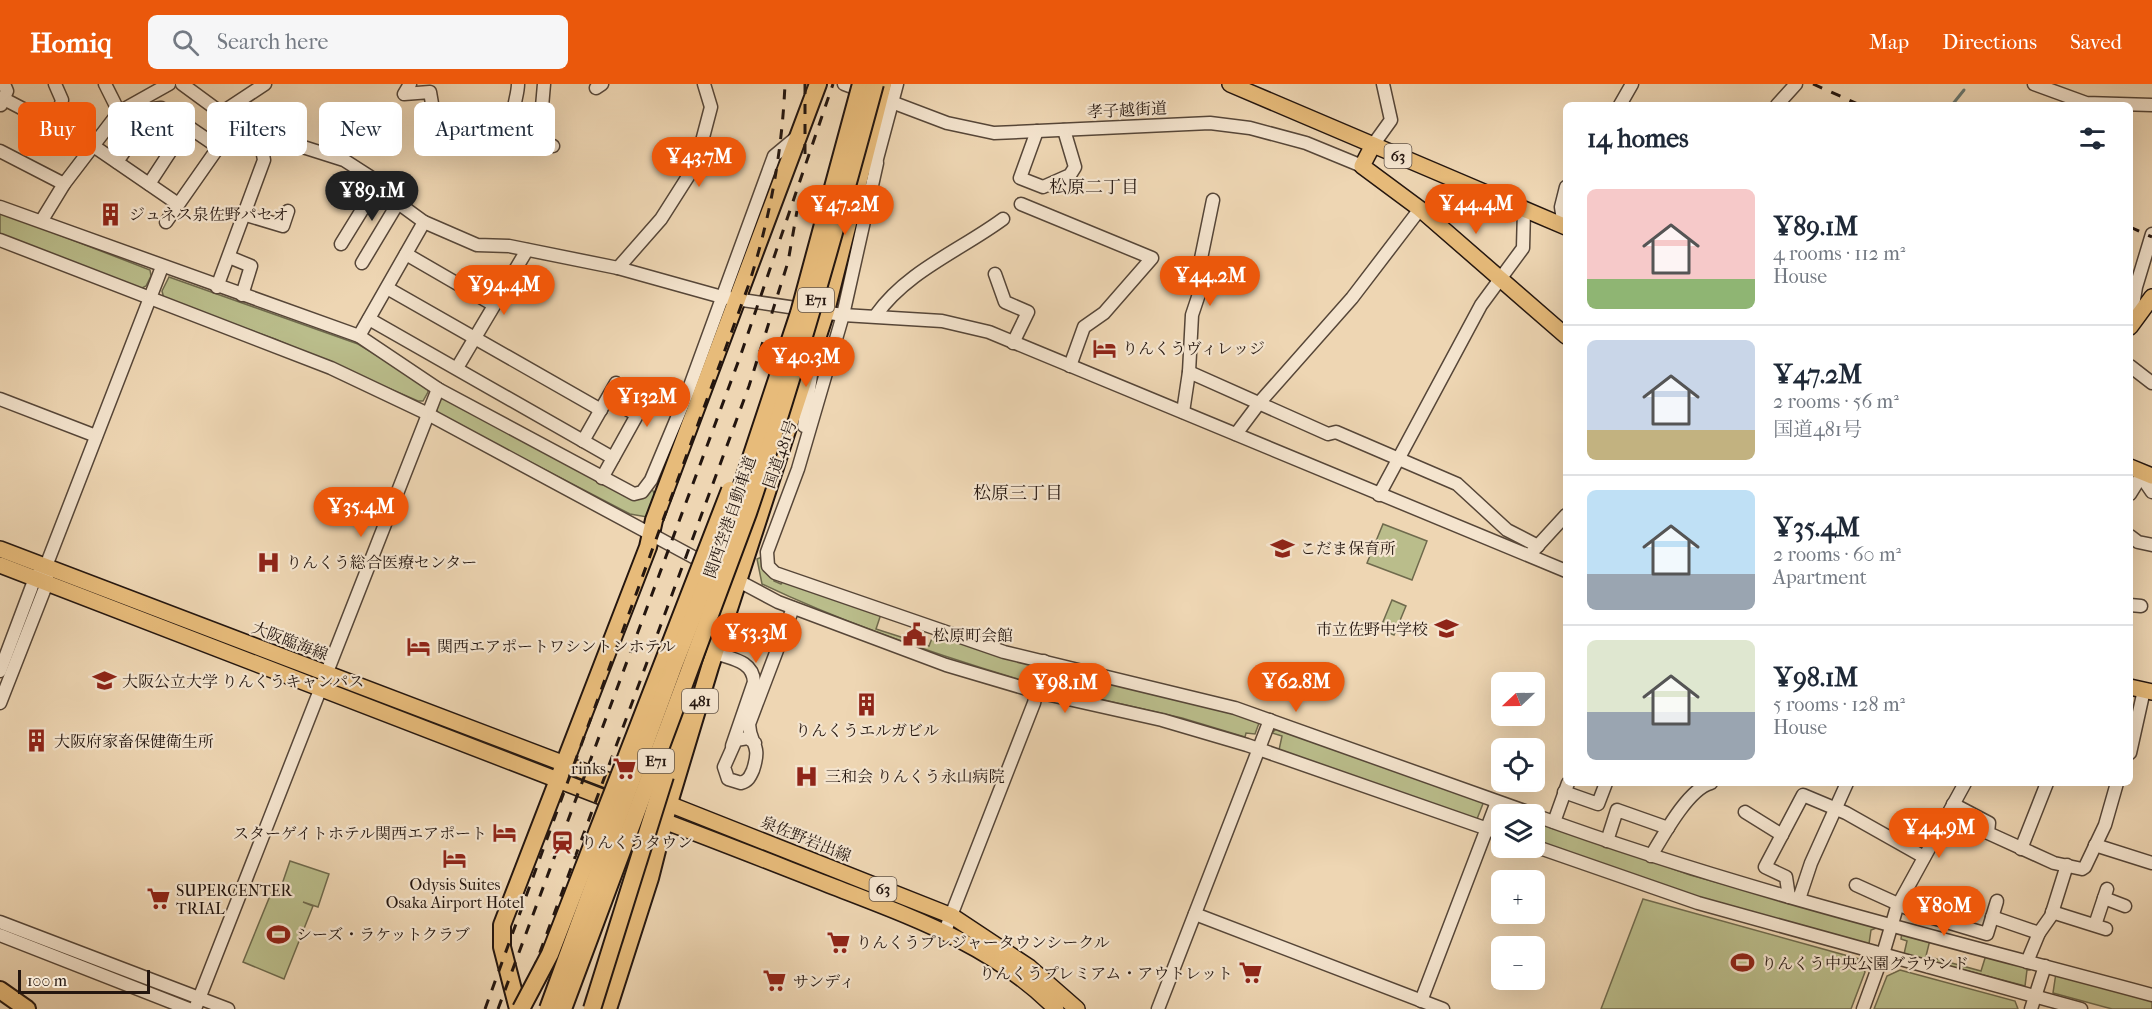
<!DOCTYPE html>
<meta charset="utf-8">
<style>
:root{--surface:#fff;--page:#f6f6f7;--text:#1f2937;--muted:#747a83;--line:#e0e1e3;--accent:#ea580c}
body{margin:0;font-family:"IM FELL French Canon","Noto Serif JP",serif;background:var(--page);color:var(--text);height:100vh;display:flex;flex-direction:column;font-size:22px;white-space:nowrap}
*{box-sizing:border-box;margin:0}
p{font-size:20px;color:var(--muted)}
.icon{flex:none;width:33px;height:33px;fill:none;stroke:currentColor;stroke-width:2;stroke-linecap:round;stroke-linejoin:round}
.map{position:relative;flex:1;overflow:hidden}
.drawer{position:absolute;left:1563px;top:18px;width:570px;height:684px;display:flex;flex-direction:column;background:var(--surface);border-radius:9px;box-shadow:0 6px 24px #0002}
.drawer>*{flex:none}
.top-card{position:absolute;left:18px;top:18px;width:570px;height:54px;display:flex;gap:12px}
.needle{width:39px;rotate:248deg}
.tools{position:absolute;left:1491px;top:588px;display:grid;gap:12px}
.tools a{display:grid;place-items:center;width:54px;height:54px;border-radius:9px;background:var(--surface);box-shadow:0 6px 24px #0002;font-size:30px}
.scale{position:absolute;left:18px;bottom:15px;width:132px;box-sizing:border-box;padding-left:6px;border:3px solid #24160f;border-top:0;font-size:16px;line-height:21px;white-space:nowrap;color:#24160f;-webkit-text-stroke:4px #f4e4ce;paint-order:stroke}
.price{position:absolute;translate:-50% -51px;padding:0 14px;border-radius:21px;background:var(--accent);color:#fff;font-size:20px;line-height:39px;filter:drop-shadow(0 2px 3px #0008)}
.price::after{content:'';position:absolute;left:50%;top:36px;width:18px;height:14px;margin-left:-9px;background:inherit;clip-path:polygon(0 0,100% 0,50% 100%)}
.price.active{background:#222;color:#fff}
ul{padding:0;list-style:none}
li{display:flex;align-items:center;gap:18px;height:150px;padding:0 24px}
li+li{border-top:2px solid var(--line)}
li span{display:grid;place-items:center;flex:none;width:168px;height:120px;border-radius:9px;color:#555}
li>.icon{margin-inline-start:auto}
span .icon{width:72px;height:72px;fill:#fffc;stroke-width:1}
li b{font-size:26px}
h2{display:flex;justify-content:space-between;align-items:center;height:72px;padding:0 24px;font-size:26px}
.pill{padding:0 21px;border-radius:9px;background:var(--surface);box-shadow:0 6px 24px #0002;font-size:21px;line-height:54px}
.pill.active{background:var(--accent);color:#fff}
header{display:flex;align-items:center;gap:36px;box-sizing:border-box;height:84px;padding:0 30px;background:var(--accent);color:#fff}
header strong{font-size:28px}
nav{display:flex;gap:33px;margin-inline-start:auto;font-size:21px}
.search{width:420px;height:54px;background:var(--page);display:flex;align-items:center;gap:15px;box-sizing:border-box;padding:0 21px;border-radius:9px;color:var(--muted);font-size:22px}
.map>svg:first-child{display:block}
.green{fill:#babd8b;stroke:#6f6a4d;stroke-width:1.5}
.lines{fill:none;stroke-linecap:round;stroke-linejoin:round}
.stream{stroke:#6a7870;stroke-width:3}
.minor-casing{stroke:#564638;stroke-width:15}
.major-casing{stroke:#24160f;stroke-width:18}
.highway-casing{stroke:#24160f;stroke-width:20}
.minor{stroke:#f4e4ce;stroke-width:12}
.major{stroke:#e7bb7a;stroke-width:15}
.highway{stroke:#e7bb7a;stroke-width:16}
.rail{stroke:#24160f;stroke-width:3;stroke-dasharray:10 10;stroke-linecap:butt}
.highway-bridge-casing{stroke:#24160f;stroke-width:20;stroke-linecap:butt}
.highway-bridge{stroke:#e7bb7a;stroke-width:16}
.labels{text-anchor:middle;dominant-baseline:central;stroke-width:4.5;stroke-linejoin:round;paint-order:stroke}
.shield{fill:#f4e4ce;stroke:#625448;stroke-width:1.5}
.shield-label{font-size:15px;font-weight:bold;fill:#24160f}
.street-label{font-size:16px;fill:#24160f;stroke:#f4e4ce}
.poi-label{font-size:16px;fill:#24160f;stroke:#f4e4ce;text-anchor:start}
.neighbourhood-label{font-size:18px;fill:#24160f;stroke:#f4e4ce}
</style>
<header>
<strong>Homiq</strong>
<div class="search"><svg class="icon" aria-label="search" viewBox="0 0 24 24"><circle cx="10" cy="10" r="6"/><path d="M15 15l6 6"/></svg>Search here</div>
<nav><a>Map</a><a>Directions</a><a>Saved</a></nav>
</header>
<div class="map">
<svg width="2152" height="925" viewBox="0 0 2152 925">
<rect width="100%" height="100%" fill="#eed6b3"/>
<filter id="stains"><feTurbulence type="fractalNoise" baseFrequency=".00333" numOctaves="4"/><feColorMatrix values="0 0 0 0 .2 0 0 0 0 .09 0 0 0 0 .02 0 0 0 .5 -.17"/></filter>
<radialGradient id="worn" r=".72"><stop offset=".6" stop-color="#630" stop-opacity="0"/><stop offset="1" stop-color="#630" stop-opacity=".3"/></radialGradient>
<g class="green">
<polygon points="0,128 150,186 151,192 146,202 140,205 0,150"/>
<polygon points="169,193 358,260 427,302 428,308 423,317 418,317 275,255 164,215 162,207"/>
<polygon points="446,314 625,412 633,415 651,403 656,413 647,433 630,430 438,330 436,322 441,315"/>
<polygon points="1383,440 1427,457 1412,496 1367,479"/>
<path d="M762,473L774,493V497L781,500L783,497L881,530L876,545L929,562L934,549L1035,580L1037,585L1034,595L1028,598C936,571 848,541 762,500L757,475Z"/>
<polygon points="1392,516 1406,522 1394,551 1380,545"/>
<polygon points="1055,584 1257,636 1259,639 1255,650 1246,649 1245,653 1182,634 1052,604 1049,598 1051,587"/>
<polygon points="1277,644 1484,717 1477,735 1279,666 1282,652 1272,649"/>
<polygon points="1534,735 1690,791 1879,843 1871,846 1869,860 1696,813 1535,756"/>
<polygon points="290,777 329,790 318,823 303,818 313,822 284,895 243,878 272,807 279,809"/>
<polygon points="1643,815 1859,875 1865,888 1851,925 1601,925"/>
<polygon points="1902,848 1930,856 1926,872 1981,887 1986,871 2031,883 2030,886 2027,886 2025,902 1904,870 1907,857 1901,855"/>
<polygon points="1900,886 2015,917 2018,925 1874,925 1887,892"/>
<polygon points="2056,889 2152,915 2152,925 2112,925 2053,909"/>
</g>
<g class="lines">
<polyline class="stream" points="1952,21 1964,6"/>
<defs>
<g id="minor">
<polyline points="105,0 119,28"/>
<polyline points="182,0 231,36 259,49 344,76 372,94 398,119 424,138 477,161 509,162 618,184 722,213 843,231 942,237 989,248 1566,487"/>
<polyline points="410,0 404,10 430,8 436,43"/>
<path d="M518,0C518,8 515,16 514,24C510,48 535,53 553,62"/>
<polyline points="844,0 947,39 994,49 1210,39 1250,44 1306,59 1362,82"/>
<polyline points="2034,0 2086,19 2152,21"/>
<polyline points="596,4 602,0"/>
<polyline points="4,15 92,61 178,120"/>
<polyline points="1,21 7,7 4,0"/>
<polyline points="1620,21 1632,0"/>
<polyline points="1777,21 1796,0"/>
<polyline points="542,23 544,0"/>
<polyline points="221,29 265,0"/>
<polyline points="55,42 62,16 55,0"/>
<polyline points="1037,47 1020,94 1043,103 1070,91 1075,83 1064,46"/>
<polyline points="1373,61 1391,36 1383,0"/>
<polyline points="0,67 64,100"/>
<polyline points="117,78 153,25 161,24 218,63"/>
<polyline points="877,79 843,231 798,385 767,468 768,482 775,489 1004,568 1235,624 1533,730"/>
<polyline points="874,86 897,0"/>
<polyline points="149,100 187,42"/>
<polyline points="1021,120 1152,174 1104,229 1084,243 1070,282"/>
<polyline points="0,123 359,252 438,305 634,410 642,408 651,396 687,310 774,72 798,52"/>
<polyline points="243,130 283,142 288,127"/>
<polyline points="42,136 64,100 119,28 169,0"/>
<polyline points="166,138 236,38"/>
<polyline points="1564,142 1561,123 1566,103"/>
<polyline points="0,156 331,284 426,329 710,482"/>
<polyline points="341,160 378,100"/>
<polyline points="406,170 494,221"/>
<polyline points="229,173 251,182 242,211"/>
<polyline points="362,179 398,119"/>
<polyline points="618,184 661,135 696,80 711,23 704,0"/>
<polyline points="995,190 1005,218 1028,228 1013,259"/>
<polyline points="217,203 264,76 259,49"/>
<polyline points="387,204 601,326"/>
<path d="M876,231C907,187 961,166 1003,135"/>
<polyline points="369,235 613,374"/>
<polyline points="2130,240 2136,203 2152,150"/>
<polyline points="359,252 424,138"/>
<polyline points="2130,282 2152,299"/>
<polyline points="457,284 527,166"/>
<polyline points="1189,288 1328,350 1336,348 1457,400 1507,446 1538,462"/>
<polyline points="0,315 96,352"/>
<polyline points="1183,328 1189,288 1192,231 1203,198 1197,194 1213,116"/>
<polyline points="804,342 811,291"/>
<polyline points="1236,350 1260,318 1352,214 1420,125"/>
<polyline points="583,357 616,299"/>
<polyline points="2141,392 2152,408"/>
<polyline points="602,394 637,331 608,314"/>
<polyline points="2130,410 2143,389"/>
<polyline points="1379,411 1481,221 1523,164 1524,126"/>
<polyline points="2130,452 2138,458 2152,461"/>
<polyline points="1533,467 1566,431"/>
<polyline points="733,494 778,518 946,581 1037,608 1162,636 1247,661 1502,750"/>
<polyline points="2130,521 2141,522"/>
<path d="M715,569C732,575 753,577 754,598L732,662"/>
<polyline points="0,587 35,494 46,482 162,183"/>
<polyline points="0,619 47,499 47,492"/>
<path d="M755,659L748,654L736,656L724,683L728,695L741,699C748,697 750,693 753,686C762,659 750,662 749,640L793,524"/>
<polyline points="2130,669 2144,606"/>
<polyline points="1564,708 1598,720 1606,699"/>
<polyline points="1953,720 1989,739 1988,749 2054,779 2082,785 2085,783 2105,741 2117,699"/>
<polyline points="1745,728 1782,751"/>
<path d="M1534,731C1736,805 1945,855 2152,911"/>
<polyline points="1554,738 1568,699"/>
<polyline points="1607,757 1617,726 1668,744"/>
<polyline points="2095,761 2152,779"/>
<polyline points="1534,762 1698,819 2081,925"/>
<polyline points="2021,765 2047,699"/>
<path d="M1651,772C1663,752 1688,705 1711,699"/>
<polyline points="1856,801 1920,830 1987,850 1997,817"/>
<polyline points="1789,813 1786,793 1765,783 1803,711 1846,729 1924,773"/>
<polyline points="2104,814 2125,822"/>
<polyline points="1799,815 1811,779 1847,699"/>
<polyline points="2052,828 2106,845"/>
<polyline points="1195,830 1443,925"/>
<polyline points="1992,833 2039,849"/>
<polyline points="0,838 228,925"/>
<polyline points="2095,841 2107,805"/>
<polyline points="945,847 1034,619 1044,577"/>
<polyline points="0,851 189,925"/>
<polyline points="2027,878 2039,849 2051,832 2067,781"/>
<polyline points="1421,917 1497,718"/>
<polyline points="195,925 438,305"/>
<polyline points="1158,925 1270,636"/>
<polyline points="1863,925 1883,870 1897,823 1965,699"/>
<polyline points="2031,925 2045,882"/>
</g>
<g id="major">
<polyline points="1230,0 1566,143"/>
<polyline points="1373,61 1362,82 1420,125 1566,252"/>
<polyline points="2130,243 2152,213"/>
<polyline points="2130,383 2152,392"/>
<polyline points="0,465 628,704"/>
<polyline points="0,481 620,720"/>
<polyline points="2130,603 2152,608"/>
<polyline points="659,716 952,832 1029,883 1077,925"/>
<path d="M653,733C712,755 770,778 829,801C911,833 993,861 1056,925"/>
</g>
<g id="highway">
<polyline points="665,692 687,619"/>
<polyline points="0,906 27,925"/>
<polyline points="518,925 502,863 502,841 648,463 654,436 818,0"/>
<polyline points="608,925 650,794 669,719 710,583 826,227 883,0"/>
</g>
</defs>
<use href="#minor" class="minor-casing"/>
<use href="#major" class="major-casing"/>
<use href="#highway" class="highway-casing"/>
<use href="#minor" class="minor"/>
<use href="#major" class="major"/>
<use href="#highway" class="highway"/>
<g class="rail">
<polyline points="805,0 805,70"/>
<polyline points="1813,0 1860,21"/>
<polyline points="2130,143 2152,153"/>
<path d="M485,925L749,200C770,134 782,69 785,0"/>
<polyline points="498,925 740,273 833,0"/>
<polyline points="519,925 749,302 788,178 797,127"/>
</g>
<defs>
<g id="highway-bridge">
<polyline points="521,925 550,870 730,406"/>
<polyline points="548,925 674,581 726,449 799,229 861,0"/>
<path d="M563,925L748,429C796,287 836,144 875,0"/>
<polyline points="592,925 665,692"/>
</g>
</defs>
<use href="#highway-bridge" class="highway-bridge-casing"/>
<use href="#highway-bridge" class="highway-bridge"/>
</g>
<defs>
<symbol id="building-bare" viewBox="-9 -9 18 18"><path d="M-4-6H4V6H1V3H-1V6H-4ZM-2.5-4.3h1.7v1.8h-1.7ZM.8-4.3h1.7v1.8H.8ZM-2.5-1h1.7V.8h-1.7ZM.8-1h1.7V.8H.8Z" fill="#8f2418" stroke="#f4e4ce" stroke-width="2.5" paint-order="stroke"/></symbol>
<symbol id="hotel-bare" viewBox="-9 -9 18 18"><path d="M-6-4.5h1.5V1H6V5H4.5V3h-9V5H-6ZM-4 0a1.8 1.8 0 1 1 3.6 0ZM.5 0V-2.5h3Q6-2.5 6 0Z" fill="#8f2418" stroke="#f4e4ce" stroke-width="2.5" paint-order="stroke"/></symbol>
<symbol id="school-bare" viewBox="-9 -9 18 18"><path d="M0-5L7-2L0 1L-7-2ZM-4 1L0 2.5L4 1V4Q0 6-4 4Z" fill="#8f2418" stroke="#f4e4ce" stroke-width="2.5" paint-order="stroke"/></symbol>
<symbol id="hospital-bare" viewBox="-9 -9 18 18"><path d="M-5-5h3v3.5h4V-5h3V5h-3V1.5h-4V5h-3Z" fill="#8f2418" stroke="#f4e4ce" stroke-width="2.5" paint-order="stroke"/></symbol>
<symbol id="civic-bare" viewBox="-9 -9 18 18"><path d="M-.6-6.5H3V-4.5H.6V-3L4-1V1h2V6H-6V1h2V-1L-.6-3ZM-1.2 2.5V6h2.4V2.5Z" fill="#8f2418" stroke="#f4e4ce" stroke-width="2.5" paint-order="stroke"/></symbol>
<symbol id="university-bare" viewBox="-9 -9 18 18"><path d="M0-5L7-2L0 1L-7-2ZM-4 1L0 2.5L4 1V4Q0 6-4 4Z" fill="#8f2418" stroke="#f4e4ce" stroke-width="2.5" paint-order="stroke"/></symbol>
<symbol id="supermarket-bare" viewBox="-9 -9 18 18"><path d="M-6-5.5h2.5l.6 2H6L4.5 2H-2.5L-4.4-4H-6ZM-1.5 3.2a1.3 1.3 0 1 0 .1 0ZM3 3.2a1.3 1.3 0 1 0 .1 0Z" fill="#8f2418" stroke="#f4e4ce" stroke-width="2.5" paint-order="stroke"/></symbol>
<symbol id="station-bare" viewBox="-9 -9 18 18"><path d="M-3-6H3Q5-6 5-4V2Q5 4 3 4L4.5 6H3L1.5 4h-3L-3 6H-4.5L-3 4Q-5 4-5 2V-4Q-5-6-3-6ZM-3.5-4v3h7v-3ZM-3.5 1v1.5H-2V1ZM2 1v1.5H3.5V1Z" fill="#8f2418" stroke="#f4e4ce" stroke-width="2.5" paint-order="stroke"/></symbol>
<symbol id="stadium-bare" viewBox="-9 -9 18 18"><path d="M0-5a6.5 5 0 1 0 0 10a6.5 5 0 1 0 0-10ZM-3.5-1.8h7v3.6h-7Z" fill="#8f2418" stroke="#f4e4ce" stroke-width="2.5" paint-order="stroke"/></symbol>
</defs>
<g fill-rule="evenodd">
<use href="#building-bare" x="94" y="114" width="33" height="33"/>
<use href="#hotel-bare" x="1088" y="248" width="33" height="33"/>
<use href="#school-bare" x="1266" y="448" width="33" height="33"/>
<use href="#hospital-bare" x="252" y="462" width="33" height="33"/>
<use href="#school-bare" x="1430" y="528" width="33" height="33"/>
<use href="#civic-bare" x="898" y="534" width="33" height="33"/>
<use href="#hotel-bare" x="402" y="546" width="33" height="33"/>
<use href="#university-bare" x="88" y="580" width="33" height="33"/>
<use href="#building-bare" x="850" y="604" width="33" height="33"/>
<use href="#building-bare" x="20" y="640" width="33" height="33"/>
<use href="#supermarket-bare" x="608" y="668" width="33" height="33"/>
<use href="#hospital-bare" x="790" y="676" width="33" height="33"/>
<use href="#hotel-bare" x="488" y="732" width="33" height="33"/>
<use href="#station-bare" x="546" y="742" width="33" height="33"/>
<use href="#hotel-bare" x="438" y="758" width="33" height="33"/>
<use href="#supermarket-bare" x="142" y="798" width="33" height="33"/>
<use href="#stadium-bare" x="262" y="834" width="33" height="33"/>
<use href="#supermarket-bare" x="822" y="842" width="33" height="33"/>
<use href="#stadium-bare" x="1726" y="862" width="33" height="33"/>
<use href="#supermarket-bare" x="1234" y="872" width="33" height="33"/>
<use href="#supermarket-bare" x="758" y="880" width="33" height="33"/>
</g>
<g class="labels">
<g class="shield">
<rect x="1384.5" y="60" width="27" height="24" rx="4.5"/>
<rect x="798" y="204" width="36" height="24" rx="4.5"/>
<rect x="682" y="605" width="36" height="24" rx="4.5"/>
<rect x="638" y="665" width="36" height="24" rx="4.5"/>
<rect x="869.5" y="793" width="27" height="24" rx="4.5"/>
</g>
<g class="shield-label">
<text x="1398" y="72">63</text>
<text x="816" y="216">E71</text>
<text x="700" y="617">481</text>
<text x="656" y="677">E71</text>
<text x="883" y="805">63</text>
</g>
<g class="street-label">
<text transform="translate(1127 26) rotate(-3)">孝子越街道</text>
<text transform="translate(780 370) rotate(-71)">国道481号</text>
<text transform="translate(730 433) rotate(-71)">関西空港自動車道</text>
<text transform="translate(290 557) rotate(21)">大阪臨海線</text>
<text transform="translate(806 755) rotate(22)">泉佐野岩出線</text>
</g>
<g class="poi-label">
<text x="129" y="130">ジュネス泉佐野パセオ</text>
<text x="1122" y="264">りんくうヴィレッジ</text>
<text x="1300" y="464">こだま保育所</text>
<text x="286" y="478">りんくう総合医療センター</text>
<text x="1428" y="545" text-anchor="end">市立佐野中学校</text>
<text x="933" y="551">松原町会館</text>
<text x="437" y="562">関西エアポートワシントンホテル</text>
<text x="122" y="597">大阪公立大学 りんくうキャンパス</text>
<text x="867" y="646" text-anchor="middle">りんくうエルガビル</text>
<text x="54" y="657">大阪府家畜保健衛生所</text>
<text x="606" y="684" text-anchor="end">rinks</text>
<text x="825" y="692">三和会 りんくう永山病院</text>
<text x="487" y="749" text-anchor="end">スターゲイトホテル関西エアポート</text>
<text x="581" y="758">りんくうタウン</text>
<text x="455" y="800" text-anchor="middle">Odysis Suites<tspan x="455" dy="18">Osaka Airport Hotel</tspan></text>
<text x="176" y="806">SUPERCENTER<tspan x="176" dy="18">TRIAL</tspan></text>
<text x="296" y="850">シーズ・ラケットクラブ</text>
<text x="856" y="858">りんくうプレジャータウンシークル</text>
<text x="1761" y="879">りんくう中央公園グラウンド</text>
<text x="1233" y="889" text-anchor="end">りんくうプレミアム・アウトレット</text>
<text x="793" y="897">サンディ</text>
</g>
<g class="neighbourhood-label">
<text x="1094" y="103">松原二丁目</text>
<text x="1018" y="409">松原三丁目</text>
</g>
</g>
<rect width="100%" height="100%" filter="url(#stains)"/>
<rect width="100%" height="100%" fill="url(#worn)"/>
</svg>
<div class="tools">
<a><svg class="needle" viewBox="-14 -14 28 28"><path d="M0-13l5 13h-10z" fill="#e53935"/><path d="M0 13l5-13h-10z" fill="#747a83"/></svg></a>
<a><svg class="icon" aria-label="locate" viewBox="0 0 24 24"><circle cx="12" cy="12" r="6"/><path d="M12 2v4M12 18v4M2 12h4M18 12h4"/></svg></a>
<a><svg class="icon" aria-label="layers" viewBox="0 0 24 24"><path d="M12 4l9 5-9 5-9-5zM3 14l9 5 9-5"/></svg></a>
<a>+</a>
<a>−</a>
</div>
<div class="scale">100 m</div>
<b class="price" style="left:699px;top:104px">¥43.7M</b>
<b class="price active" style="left:372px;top:138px">¥89.1M</b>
<b class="price" style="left:1476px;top:151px">¥44.4M</b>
<b class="price" style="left:845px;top:152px">¥47.2M</b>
<b class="price" style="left:1210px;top:223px">¥44.2M</b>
<b class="price" style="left:504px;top:232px">¥94.4M</b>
<b class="price" style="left:806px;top:304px">¥40.3M</b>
<b class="price" style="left:647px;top:344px">¥132M</b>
<b class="price" style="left:361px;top:454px">¥35.4M</b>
<b class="price" style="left:756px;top:580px">¥53.3M</b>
<b class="price" style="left:1296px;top:629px">¥62.8M</b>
<b class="price" style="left:1065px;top:630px">¥98.1M</b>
<b class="price" style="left:1939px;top:775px">¥44.9M</b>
<b class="price" style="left:1944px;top:853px">¥80M</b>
<div class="top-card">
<a class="pill active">Buy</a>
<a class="pill">Rent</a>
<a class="pill">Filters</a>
<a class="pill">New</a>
<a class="pill">Apartment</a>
</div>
<section class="drawer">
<h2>14 homes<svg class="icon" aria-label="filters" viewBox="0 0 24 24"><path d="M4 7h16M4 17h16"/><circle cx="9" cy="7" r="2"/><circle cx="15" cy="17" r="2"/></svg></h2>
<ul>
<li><span style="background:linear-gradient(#f6c9c9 75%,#8fb573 0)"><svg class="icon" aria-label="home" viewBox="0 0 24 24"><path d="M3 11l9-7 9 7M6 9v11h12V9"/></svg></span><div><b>¥89.1M</b><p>4 rooms · 112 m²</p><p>House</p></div></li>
<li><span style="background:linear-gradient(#c9d6e8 75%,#c2b280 0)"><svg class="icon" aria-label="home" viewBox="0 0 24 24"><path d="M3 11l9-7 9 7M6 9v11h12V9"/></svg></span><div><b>¥47.2M</b><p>2 rooms · 56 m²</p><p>国道481号</p></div></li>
<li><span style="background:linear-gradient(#bfe0f5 70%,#9aa5b1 0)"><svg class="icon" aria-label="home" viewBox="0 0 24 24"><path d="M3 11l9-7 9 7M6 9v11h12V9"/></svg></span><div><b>¥35.4M</b><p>2 rooms · 60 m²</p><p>Apartment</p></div></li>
<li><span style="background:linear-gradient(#dfe7d0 60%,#9aa5b1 0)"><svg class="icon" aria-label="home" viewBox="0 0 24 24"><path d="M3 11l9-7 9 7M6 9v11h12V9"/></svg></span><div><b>¥98.1M</b><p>5 rooms · 128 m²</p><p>House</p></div></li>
</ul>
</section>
</div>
